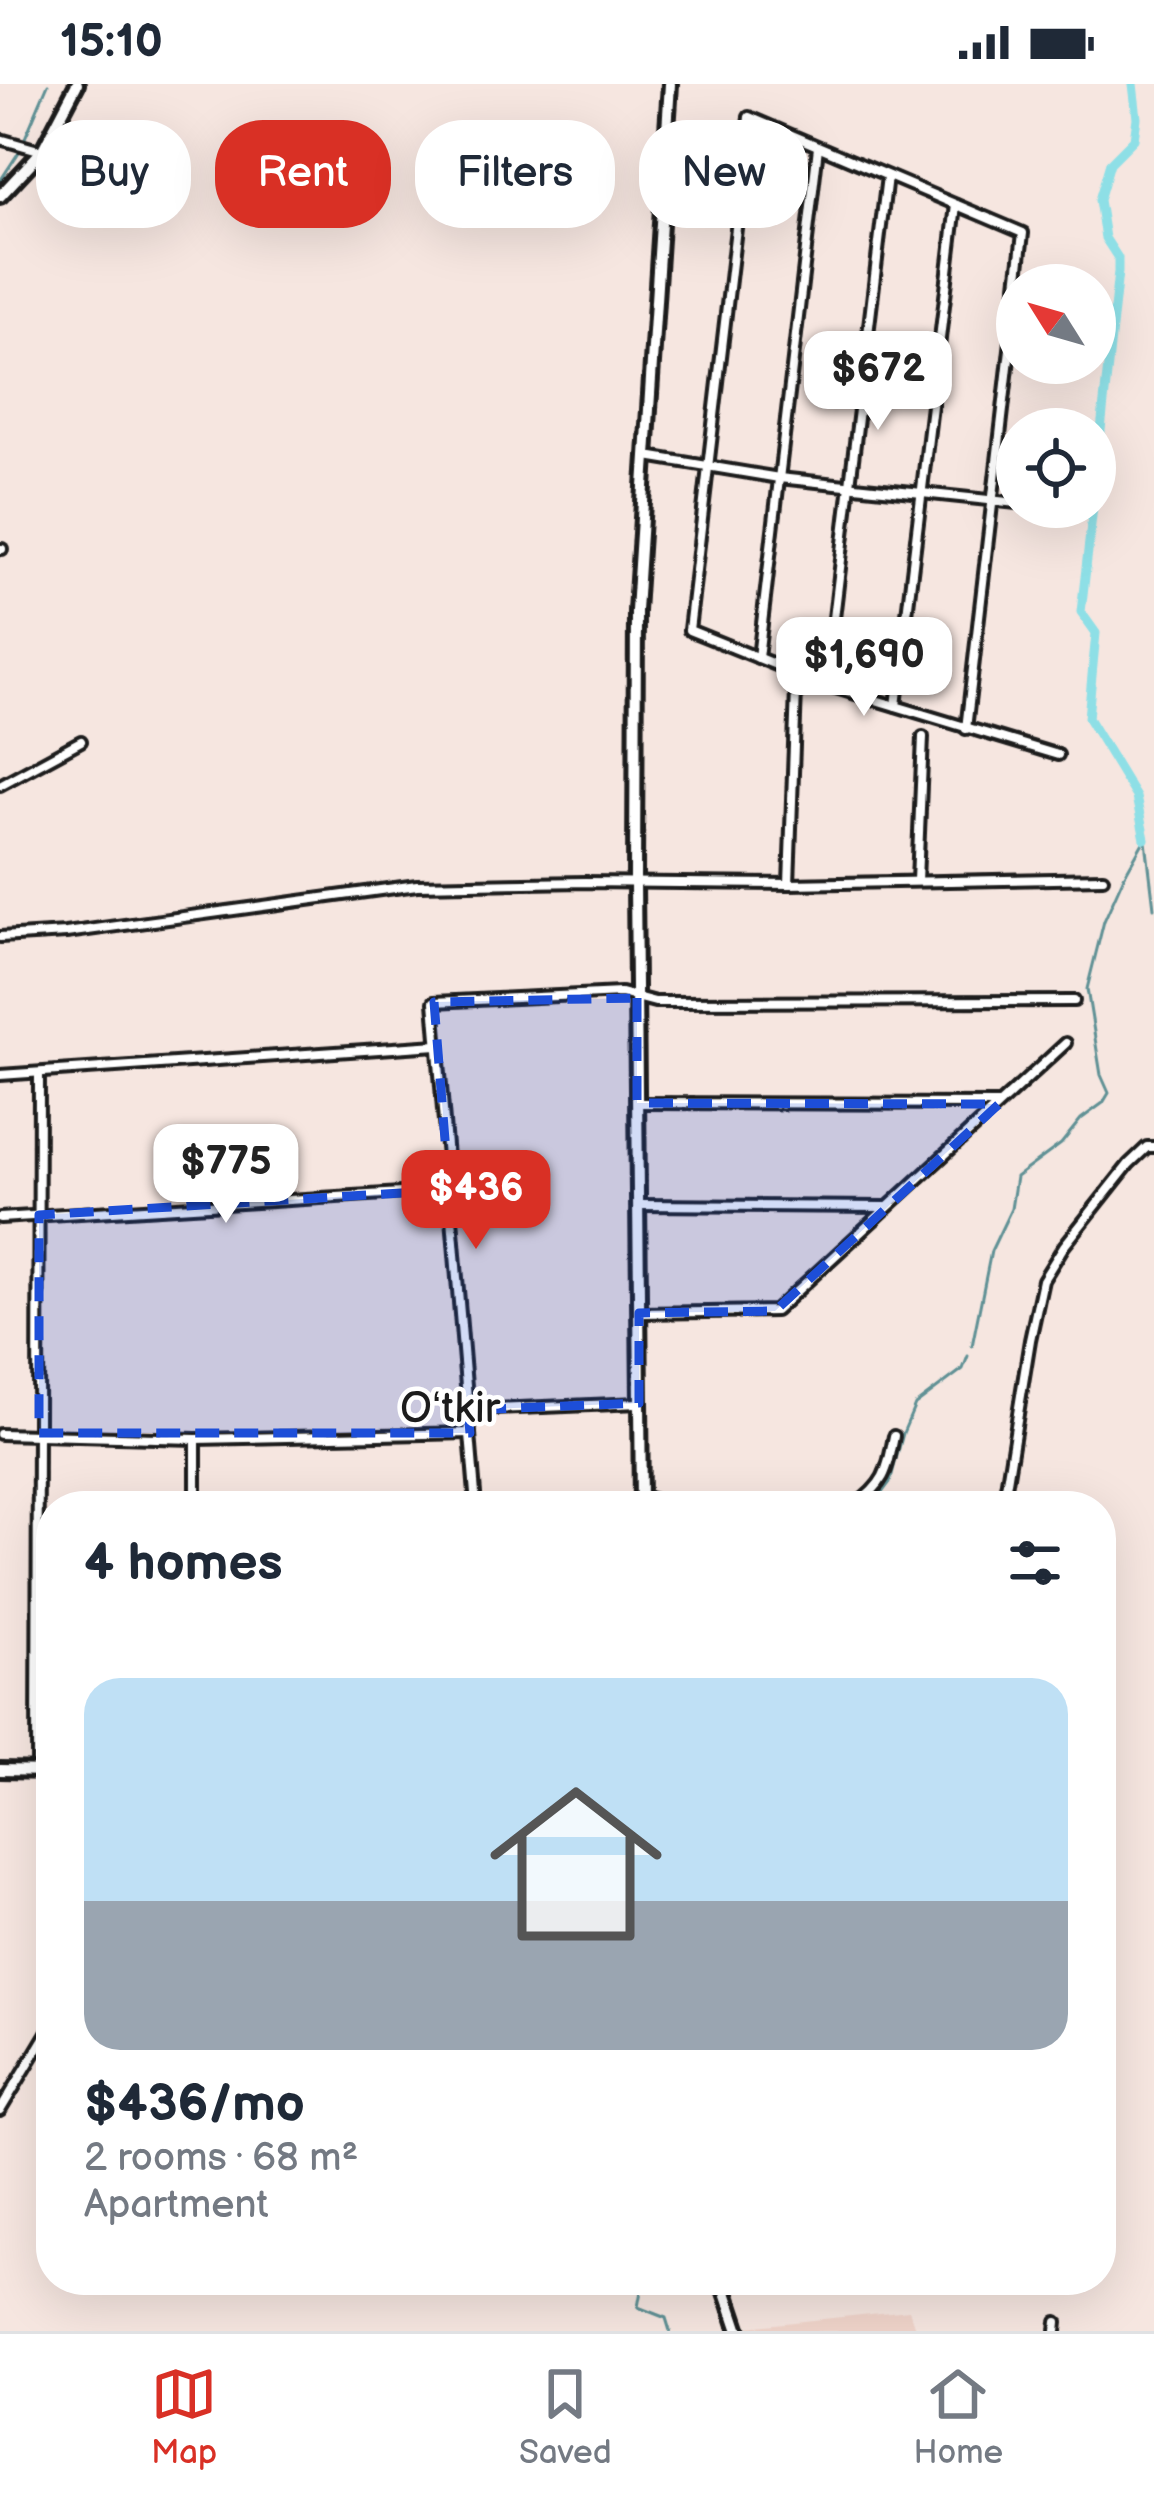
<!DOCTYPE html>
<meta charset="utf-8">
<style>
:root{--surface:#fff;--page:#f6f6f7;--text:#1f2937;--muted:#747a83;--line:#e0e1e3;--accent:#d93025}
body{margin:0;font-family:"Balsamiq Sans",sans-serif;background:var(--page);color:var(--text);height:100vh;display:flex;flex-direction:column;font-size:45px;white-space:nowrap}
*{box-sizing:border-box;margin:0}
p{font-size:39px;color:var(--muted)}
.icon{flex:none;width:66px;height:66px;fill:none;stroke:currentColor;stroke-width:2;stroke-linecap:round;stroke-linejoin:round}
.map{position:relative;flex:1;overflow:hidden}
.drawer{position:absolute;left:36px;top:1407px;width:1080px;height:804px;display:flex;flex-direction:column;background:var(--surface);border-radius:48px;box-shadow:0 12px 48px #0002}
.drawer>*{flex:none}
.top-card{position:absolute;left:36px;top:36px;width:1083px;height:108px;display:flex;gap:24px}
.needle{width:78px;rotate:307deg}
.fabs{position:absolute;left:996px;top:180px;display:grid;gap:24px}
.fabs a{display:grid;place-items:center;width:120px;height:120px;border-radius:50%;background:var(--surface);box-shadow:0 12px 48px #0002;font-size:60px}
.price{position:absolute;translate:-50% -102px;padding:0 27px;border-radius:24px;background:#fff;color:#222;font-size:39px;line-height:78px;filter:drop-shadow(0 3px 6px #0008)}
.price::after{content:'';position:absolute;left:50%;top:72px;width:36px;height:27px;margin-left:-18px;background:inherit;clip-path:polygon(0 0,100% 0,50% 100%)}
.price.current{background:var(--accent);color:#fff}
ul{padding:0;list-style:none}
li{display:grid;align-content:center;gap:24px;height:636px;padding:0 48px}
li+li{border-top:3px solid var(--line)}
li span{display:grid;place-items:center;height:372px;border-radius:36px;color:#555}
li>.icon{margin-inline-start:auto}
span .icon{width:216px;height:216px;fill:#fffc;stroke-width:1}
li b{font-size:51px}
h2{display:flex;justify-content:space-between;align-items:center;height:144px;padding:0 48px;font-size:51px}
.chip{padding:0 42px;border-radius:48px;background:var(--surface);box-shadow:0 12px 48px #0002;font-size:42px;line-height:108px}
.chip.current{background:var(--accent);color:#fff}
.status{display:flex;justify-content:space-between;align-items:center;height:84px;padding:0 60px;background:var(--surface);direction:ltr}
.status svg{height:33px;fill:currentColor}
.menu{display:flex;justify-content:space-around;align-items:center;height:168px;border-top:3px solid var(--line);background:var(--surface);font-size:33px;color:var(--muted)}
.menu a{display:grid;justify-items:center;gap:6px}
.menu .current{color:var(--accent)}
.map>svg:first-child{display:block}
.built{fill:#f0d4ca}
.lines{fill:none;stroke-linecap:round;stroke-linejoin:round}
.stream{stroke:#609195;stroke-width:3}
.canal{stroke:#8edfe6;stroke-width:9}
.minor-casing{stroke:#1c1c1c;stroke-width:16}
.tertiary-casing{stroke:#1c1c1c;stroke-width:20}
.minor{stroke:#fff;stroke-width:8}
.tertiary{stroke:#fff;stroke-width:10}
.marked{fill:#1d4ed8;fill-opacity:0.2;stroke:#1d4ed8;stroke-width:9;stroke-dasharray:24 15;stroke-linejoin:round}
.labels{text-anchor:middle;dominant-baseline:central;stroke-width:9;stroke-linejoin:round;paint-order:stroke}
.quarter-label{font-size:42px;fill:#1c1c1c;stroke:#fff}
</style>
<div class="status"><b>15:10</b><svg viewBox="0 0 49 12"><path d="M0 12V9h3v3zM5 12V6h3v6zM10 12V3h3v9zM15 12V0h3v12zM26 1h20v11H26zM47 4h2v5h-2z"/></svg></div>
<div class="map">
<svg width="1154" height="2247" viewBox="0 0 1154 2247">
<rect width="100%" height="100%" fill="#f6e6e0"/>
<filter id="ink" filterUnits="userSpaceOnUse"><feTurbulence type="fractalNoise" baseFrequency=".00833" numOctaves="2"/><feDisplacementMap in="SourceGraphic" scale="24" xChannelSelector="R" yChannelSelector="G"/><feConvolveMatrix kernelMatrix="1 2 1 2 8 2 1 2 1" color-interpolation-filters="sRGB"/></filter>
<g filter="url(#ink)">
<polygon class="built" points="909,2226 916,2247 749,2247 747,2243"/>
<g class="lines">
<g class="stream">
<polyline points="0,97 19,68 48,0"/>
<polyline points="1146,757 1154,824"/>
<polyline points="972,1262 991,1167 1011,1125 1016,1093 1061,1060 1081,1035 1103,1019 1109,1009 1101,991 1087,905 1104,837 1124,792 1145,755"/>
<polyline points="872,1422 890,1398 903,1349 915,1321 963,1285 968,1272"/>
<polyline points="643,2196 638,2223 666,2234 670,2247"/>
</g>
<g class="canal">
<polyline points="1095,402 1118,188 1118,174 1105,154 1099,116 1110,79 1134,55 1137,34 1133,0"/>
<polyline points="1093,423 1081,528 1096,549 1088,634 1136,713 1145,755"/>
</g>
<defs>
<g id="minor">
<polyline points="0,55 42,67"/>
<polyline points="1017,201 1023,149 749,33 689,546 826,601 1058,671"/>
<polyline points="647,372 779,394 1017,419"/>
<polyline points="1074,423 1086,424"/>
<polyline points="0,465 2,465"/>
<polyline points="758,574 818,63"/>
<polyline points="826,601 887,92"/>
<polyline points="896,622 956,121"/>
<polyline points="966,645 1017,205"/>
<polyline points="0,701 81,657"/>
<polyline points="917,797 923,653"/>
<polyline points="789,800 796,606"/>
<polyline points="0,853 66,849 417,801 585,798 789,800 1103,794"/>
<polyline points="0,991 437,961"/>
<polyline points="637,1019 998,1020"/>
<polyline points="639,1121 885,1123"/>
<polyline points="0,1134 449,1106"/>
<polyline points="639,1229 775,1227 1066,959"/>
<polyline points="468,1326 639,1319"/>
<polyline points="0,1350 196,1355 470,1349"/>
<polyline points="641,1412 677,1422"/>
<polyline points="196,1422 196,1355"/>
<polyline points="476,1422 434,918 621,909 655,918 1074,917"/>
<path d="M854,1422C885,1400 887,1388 894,1352"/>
<polyline points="1003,1422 1030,1256 1043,1196 1064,1162 1129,1080 1147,1063 1154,1063"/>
<polyline points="37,1687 39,990"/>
<polyline points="0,2027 51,1942"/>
<polyline points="1056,2247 1057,2238"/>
</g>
<g id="tertiary">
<polyline points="0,112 42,67 77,0"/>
<polyline points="641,1422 635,798 636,527 670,0"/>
<polyline points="0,1686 51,1687"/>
<polyline points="722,2196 739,2247"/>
</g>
</defs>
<use href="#minor" class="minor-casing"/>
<use href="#tertiary" class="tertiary-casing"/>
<use href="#minor" class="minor"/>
<use href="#tertiary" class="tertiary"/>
</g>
</g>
<path class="marked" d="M637,914V1019L999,1020L775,1227L639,1229V1319L468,1326L470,1349H39V1131L449,1106L434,918Z"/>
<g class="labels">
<g class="quarter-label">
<text x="450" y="1325">Oʻtkir</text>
</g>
</g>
</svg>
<div class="fabs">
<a><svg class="needle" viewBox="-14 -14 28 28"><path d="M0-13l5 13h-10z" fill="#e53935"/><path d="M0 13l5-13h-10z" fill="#747a83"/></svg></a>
<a><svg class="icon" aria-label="locate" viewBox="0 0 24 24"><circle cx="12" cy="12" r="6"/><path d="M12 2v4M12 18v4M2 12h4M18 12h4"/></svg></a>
</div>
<b class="price" style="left:878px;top:349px">$672</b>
<b class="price" style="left:864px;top:635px">$1,690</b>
<b class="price" style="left:226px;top:1142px">$775</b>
<b class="price current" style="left:476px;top:1168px">$436</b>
<div class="top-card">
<a class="chip">Buy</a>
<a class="chip current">Rent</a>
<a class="chip">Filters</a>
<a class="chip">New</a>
</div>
<section class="drawer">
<h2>4 homes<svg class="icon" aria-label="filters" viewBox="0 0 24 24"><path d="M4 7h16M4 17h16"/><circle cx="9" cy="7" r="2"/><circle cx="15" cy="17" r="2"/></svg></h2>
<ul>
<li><span style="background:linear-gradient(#bfe0f5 60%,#9aa5b1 0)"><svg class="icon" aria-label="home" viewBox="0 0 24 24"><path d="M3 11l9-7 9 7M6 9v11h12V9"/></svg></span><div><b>$436/mo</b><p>2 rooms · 68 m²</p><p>Apartment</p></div></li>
</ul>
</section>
</div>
<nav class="menu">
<a class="current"><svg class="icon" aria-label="map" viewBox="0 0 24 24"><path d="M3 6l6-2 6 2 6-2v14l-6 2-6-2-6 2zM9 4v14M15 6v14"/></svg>Map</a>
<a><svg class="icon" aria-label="saved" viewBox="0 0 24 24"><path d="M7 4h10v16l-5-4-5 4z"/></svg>Saved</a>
<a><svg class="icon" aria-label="home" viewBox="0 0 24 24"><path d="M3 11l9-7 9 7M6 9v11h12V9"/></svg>Home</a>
</nav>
